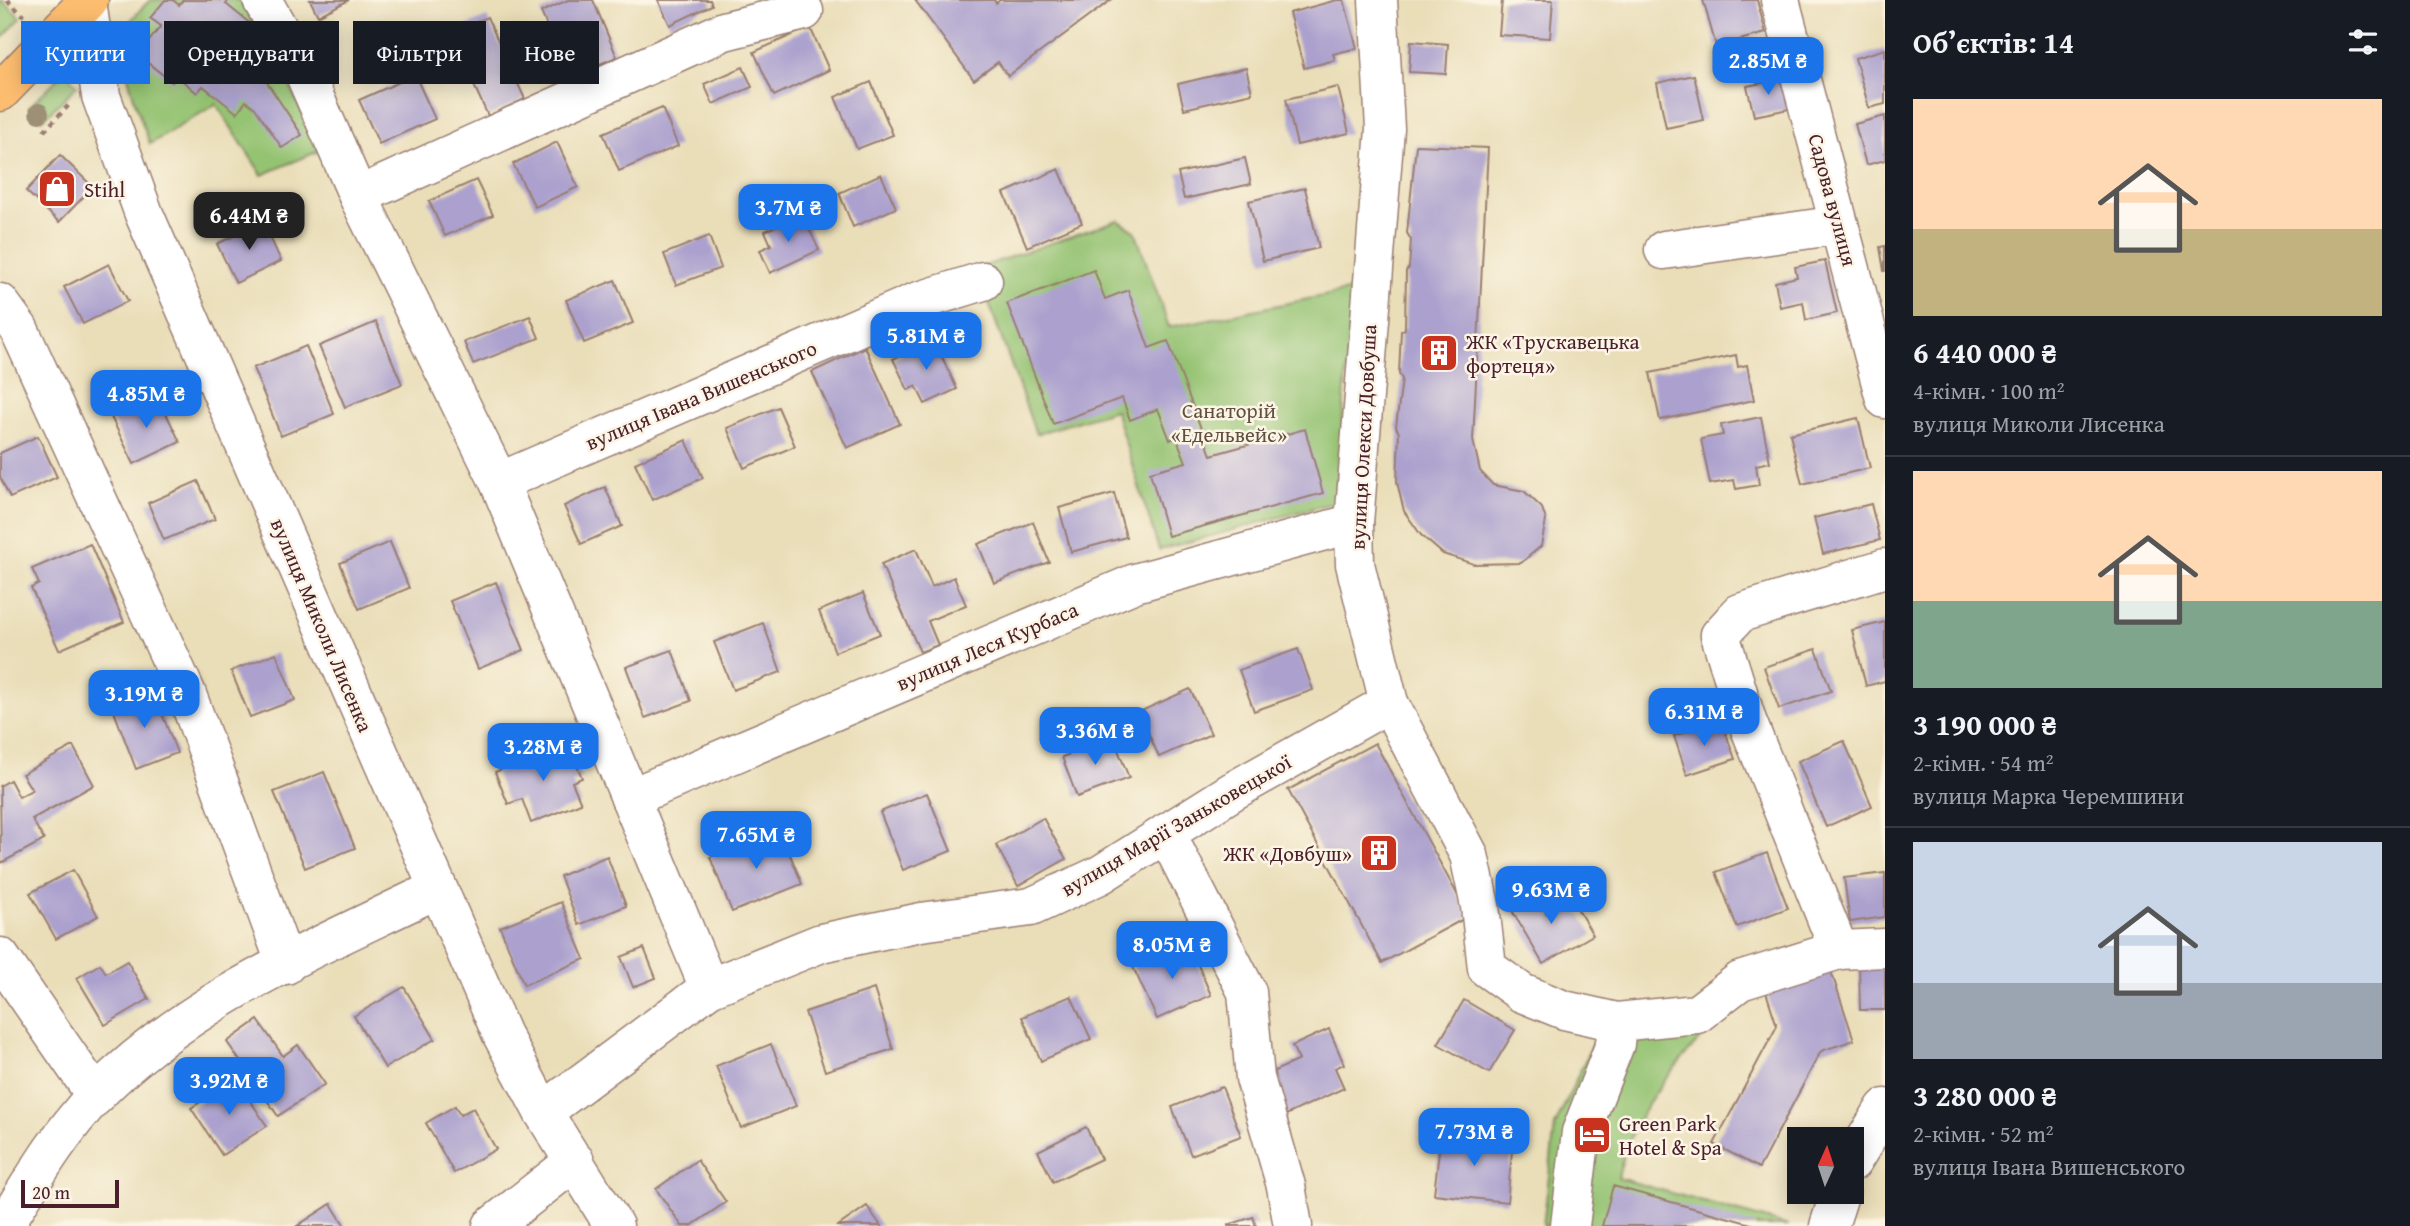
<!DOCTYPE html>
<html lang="uk">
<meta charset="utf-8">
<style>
:root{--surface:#171b24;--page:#242831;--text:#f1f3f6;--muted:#9ea1a6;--line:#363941;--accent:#1a73e8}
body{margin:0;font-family:"Gentium Book Plus",serif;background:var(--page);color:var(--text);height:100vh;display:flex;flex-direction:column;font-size:26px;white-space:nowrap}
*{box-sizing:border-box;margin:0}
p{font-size:23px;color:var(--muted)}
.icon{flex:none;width:38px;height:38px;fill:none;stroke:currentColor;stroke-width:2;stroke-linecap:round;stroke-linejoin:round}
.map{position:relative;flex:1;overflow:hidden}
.panel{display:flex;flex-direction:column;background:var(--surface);width:525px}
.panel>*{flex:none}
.banner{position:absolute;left:21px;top:21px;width:665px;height:63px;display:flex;gap:14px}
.needle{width:46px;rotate:3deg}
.tools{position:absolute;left:1787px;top:1127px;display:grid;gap:14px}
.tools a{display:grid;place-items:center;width:77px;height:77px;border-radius:0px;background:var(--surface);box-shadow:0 4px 18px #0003;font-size:35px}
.scale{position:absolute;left:21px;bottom:18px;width:98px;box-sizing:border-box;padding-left:7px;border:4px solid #4a1f2b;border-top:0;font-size:19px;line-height:24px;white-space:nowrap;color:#4a1f2b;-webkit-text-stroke:5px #fcf5e5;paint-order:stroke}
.price{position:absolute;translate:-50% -60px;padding:0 16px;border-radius:14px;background:var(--accent);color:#fff;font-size:23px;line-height:46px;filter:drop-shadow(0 2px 4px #0008)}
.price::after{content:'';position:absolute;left:50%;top:42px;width:21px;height:16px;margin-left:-10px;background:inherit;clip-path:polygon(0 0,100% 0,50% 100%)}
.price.active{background:#222;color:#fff}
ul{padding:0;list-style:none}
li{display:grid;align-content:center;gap:14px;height:371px;padding:0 28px}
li+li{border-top:2px solid var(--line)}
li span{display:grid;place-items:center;height:217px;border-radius:0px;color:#555}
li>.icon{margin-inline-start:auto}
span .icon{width:126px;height:126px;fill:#fffc;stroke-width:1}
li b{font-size:30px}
h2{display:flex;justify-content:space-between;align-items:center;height:84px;padding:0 28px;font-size:30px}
.tag{padding:0 24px;border-radius:0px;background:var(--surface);box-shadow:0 4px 18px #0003;font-size:24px;line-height:63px}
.tag.active{background:var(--accent);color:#fff}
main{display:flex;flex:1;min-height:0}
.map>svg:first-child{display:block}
.green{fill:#94c372;stroke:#6f714e;stroke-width:2}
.building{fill:#aca1ce}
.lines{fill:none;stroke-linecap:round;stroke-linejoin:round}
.minor-casing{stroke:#9a7e72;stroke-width:41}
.major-casing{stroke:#9a7e72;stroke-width:41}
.path{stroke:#9a7e72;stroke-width:4.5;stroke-dasharray:5 5;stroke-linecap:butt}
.minor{stroke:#fff;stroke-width:38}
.major{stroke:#fcbd6f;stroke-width:38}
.tree{fill:#9e9076}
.labels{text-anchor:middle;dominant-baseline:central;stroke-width:5;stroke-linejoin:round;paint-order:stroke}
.poi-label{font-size:21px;fill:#4a1f2b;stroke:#fcf5e5;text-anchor:start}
.street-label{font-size:21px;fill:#4a1f2b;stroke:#fcf5e5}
.park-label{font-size:21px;fill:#605040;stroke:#fcf5e5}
</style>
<main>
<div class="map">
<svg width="1885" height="1226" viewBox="0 0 1885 1226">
<rect width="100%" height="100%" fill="#fcf5e5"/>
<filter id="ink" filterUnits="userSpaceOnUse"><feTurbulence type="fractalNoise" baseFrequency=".0143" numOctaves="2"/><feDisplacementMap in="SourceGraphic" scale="14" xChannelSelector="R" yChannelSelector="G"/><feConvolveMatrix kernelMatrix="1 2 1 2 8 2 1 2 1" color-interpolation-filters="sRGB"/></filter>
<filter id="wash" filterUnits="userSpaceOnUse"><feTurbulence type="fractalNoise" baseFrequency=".00686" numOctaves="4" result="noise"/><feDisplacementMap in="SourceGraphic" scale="28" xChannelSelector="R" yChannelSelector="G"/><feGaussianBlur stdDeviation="1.57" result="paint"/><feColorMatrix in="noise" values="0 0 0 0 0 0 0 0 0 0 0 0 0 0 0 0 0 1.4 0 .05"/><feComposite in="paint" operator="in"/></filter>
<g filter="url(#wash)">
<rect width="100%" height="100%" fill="#eadeb9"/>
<g class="green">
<polygon points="2,0 21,18 0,40 0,1"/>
<path d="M150,0H240L287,80L319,151L262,175L216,104L150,144C141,120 113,48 128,25C133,16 143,8 150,0Z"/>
<polygon points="65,71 77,86 42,120 29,107"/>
<polygon points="1118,220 1135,231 1169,327 1353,290 1336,502 1159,550 1115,410 1036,434 983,286 984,266"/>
<path d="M1705,1033C1663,1081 1632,1113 1618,1178L1789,1226H1543L1555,1126L1592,1045Z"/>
</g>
<g id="blocks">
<g class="building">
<polygon points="165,0 173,0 179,5 183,0 229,0 226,4 252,25 245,35 268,54 254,70 264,78 302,135 282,148 255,108 246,101 237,113 203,86 197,93 177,76 172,82 138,55 161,26 150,18"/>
<polygon points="310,0 349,0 318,16"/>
<polygon points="568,0 593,0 617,57 568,77 541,12"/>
<polygon points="658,0 710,0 712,5 670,25"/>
<polygon points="915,0 994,0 996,3 1000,0 1111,0 1008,76 998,62 974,80"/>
<polygon points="1337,0 1344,0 1357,48 1333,54 1335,60 1304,68 1289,13"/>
<polygon points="1502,0 1553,0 1550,38 1499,35"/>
<polygon points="1703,0 1757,0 1766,33 1716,46"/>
<polygon points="487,17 525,99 488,116 450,33"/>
<polygon points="810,27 829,70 774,96 754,52"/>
<polygon points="1411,41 1448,44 1446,74 1409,72"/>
<polygon points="1885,49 1885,104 1869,108 1855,58"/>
<polygon points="743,67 752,87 713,104 704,84"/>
<polygon points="1246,68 1252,93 1184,109 1178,84"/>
<polygon points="415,75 435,119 379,144 359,100"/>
<polygon points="1694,75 1704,120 1666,128 1657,83"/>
<polygon points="1783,79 1789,109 1754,116 1747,86"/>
<polygon points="871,82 893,135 857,149 835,97"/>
<polygon points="1338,87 1349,133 1297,145 1286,99"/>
<polygon points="662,108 678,146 619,171 603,133"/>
<polygon points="1885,116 1885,160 1866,165 1855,124"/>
<polygon points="557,142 578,187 535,207 513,164"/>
<polygon points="1416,145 1488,148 1473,440 1480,471 1493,485 1524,491 1542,508 1546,520 1541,546 1521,563 1474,564 1443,554 1421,535 1404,511 1397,482 1399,433 1396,427 1402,379 1399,374 1401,331 1405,329 1406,271 1409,268 1411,240 1407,233"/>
<polygon points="60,155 93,187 59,222 26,191"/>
<polygon points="1245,158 1251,184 1184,199 1178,173"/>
<polygon points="1059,169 1082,223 1027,247 1004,193"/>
<polygon points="881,174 896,208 853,227 839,193"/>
<polygon points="476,180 493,215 445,236 429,201"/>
<polygon points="1305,188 1319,248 1263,261 1249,201"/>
<polygon points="802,214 819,250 770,273 760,250 771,245 765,231"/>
<polygon points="263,222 281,261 236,283 217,244"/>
<polygon points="709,236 721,268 676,285 664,254"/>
<polygon points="1885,246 1885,271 1884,271 1880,247"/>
<polygon points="1825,261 1837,313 1806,320 1803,302 1780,307 1775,282 1797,277 1795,267"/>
<polygon points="109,264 128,301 83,324 64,287"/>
<polygon points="1094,270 1105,299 1128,290 1149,348 1168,341 1211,455 1305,429 1323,493 1168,536 1150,472 1186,462 1176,437 1170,440 1158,409 1130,420 1122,398 1053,424 1007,303"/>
<polygon points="615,280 633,323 584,343 566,300"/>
<polygon points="530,316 539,338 473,364 464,342"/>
<polygon points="376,322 402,384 345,407 319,346"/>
<polygon points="934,340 957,389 925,404 916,386 908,390 893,359"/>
<polygon points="306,346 334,414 281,436 253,368"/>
<polygon points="865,347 900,424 847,448 812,372"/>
<polygon points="1736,355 1738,367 1747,365 1754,400 1660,420 1650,373"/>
<polygon points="157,395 180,442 134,464 111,417"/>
<polygon points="778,407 795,446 744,468 727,428"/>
<polygon points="1761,417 1770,462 1756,465 1759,485 1736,489 1734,480 1710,484 1701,439 1723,435 1721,425"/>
<polygon points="1858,418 1870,468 1802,484 1790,434"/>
<polygon points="38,436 57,477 10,498 0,477 0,453"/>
<polygon points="686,440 703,478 652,500 635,463"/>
<polygon points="198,481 215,519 164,540 148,503"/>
<polygon points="605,487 622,526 581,544 564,506"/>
<polygon points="1114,493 1126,537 1071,552 1059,508"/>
<polygon points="1871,504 1880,540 1823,554 1814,518"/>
<polygon points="1033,522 1049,562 994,583 978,544"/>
<polygon points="390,542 409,588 359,609 340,563"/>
<polygon points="90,544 124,622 59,650 31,588 39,584 32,569"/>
<polygon points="916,549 932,587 954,577 966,605 928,621 938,645 920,652 881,564"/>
<polygon points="496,582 524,650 478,669 450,601"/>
<polygon points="863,593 880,634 835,652 819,611"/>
<polygon points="1885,622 1885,681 1866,686 1852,630"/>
<polygon points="763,623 781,672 733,690 714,642"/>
<polygon points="1298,649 1313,690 1254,711 1239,670"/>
<polygon points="1816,649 1831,691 1779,709 1764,667"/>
<polygon points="672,650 691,701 645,718 626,667"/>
<polygon points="276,653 295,700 250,717 231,671"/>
<polygon points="1190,689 1211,734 1159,757 1139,712"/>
<polygon points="153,690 177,753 136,769 112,706"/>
<polygon points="1721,720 1735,759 1687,775 1674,736"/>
<polygon points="1113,737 1129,778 1077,797 1062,757"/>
<polygon points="1844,741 1872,806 1826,827 1798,761"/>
<polygon points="568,743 582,778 572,782 581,803 531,823 522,799 508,804 495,772"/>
<polygon points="1375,743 1469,916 1382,963 1288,790"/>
<polygon points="73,746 94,785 32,819 44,840 1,863 0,786 10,780 19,797 32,790 22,774"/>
<polygon points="324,772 355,848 305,868 274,792"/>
<polygon points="927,793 951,851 903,870 880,812"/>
<polygon points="1043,818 1066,859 1018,886 996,845"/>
<polygon points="780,830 802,884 732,912 710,857"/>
<polygon points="1767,853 1788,908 1737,927 1716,872"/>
<polygon points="607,856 626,906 579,925 560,876"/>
<polygon points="73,870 98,916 56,939 30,893"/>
<polygon points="1885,873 1885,917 1850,922 1844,878"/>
<polygon points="1535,892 1546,913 1571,898 1593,935 1543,964 1510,907"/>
<polygon points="561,902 585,959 524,985 500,927"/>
<polygon points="1188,942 1211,995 1157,1019 1133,967"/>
<polygon points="644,948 656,978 633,987 621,957"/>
<polygon points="127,961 149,999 105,1025 77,978 100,964 106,973"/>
<polygon points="1885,963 1885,1010 1860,1010 1859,964"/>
<polygon points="1831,971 1854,1040 1821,1051 1759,1168 1714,1144 1777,1026 1766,992"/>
<polygon points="404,987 435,1039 385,1068 354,1016"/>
<polygon points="874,989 893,1049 825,1071 805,1012"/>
<polygon points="1071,996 1091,1039 1041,1061 1022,1017"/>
<polygon points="1464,1000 1515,1030 1489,1073 1438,1044"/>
<polygon points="258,1020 283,1056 298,1045 325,1084 278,1116 227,1042"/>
<polygon points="1329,1029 1344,1064 1335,1068 1344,1088 1286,1115 1268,1074 1299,1060 1292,1046"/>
<polygon points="771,1044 796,1106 741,1128 716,1066"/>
<polygon points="236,1079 267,1126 222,1155 191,1108"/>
<polygon points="1222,1087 1241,1136 1191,1155 1172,1107"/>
<polygon points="455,1106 460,1115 473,1108 496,1149 454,1173 426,1123"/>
<polygon points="1086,1127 1101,1159 1053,1182 1038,1151"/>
<polygon points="1441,1133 1513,1141 1507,1202 1434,1194"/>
<polygon points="697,1160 726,1202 691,1226 682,1226 656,1189"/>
<polygon points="1613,1186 1755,1225 1755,1226 1602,1226"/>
<polygon points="331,1204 345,1226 297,1226"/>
<polygon points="867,1206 881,1226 838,1226"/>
<polygon points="1253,1217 1256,1226 1228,1226 1228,1225"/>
</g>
</g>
</g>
<g filter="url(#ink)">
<use href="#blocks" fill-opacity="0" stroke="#9a7e72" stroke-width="2"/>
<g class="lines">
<defs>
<g id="minor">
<polyline points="262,0 305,75 358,196 499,482 709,988"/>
<polyline points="1378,0 1385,129 1354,523 1355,564 1389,703 1469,855 1480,906 1487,968 1522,993 1564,1010 1617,1022 1697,1014 1740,981 1839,950 1885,948"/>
<polyline points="1780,0 1885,399"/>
<polyline points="87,2 101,96 144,214 502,1035 543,1112 614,1226"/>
<polyline points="358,196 724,31 804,11"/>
<polyline points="1664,250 1839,225"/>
<polyline points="0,303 19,329 186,692 286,965"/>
<polyline points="499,482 916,302 983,281"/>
<polyline points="630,798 1135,583 1354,523"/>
<polyline points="1166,833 1247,992 1255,1078 1286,1186 1293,1226"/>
<polyline points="1839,950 1747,721 1720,635 1740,613 1885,568"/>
<polyline points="0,957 96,1096"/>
<polyline points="543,1112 709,988 821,943 921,922 1031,907 1100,875 1233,791 1389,703"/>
<polyline points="1852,1162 1885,1108"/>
<path d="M4,1226C32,1181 59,1134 96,1095C189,999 319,947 437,889"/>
<polyline points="492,1226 575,1161"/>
<polyline points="1570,1226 1581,1132 1615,1044 1617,1022"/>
<polyline points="1829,1226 1840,1192"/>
</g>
<polyline id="major" points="0,92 89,0"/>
</defs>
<use href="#minor" class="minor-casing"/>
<use href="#major" class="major-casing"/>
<g class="path">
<polyline points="7,0 24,16"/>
<polyline points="44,131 69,105"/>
</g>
<use href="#minor" class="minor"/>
<use href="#major" class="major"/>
</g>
<circle class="tree" cx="39" cy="113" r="10"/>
</g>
<defs>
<symbol id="shop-square" viewBox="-11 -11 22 22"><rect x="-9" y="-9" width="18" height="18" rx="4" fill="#c8321e" stroke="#fcf5e5"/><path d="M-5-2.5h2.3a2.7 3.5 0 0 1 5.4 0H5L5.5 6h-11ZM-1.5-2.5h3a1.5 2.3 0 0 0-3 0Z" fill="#fff"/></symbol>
<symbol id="building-square" viewBox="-11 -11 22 22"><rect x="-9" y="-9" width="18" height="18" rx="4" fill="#c8321e" stroke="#fcf5e5"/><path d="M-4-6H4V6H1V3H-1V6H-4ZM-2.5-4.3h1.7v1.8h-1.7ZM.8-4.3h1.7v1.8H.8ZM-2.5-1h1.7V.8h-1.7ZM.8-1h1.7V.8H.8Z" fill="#fff"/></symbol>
<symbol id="hotel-square" viewBox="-11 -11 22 22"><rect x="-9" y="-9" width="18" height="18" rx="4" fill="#c8321e" stroke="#fcf5e5"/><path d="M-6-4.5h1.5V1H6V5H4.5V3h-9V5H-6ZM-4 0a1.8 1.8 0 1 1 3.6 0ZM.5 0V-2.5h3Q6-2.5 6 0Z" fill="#fff"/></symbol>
</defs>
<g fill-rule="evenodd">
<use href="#shop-square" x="35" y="167" width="44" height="44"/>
<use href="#building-square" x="1417" y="331" width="44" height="44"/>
<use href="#building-square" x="1357" y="831" width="44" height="44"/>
<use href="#hotel-square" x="1570" y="1113" width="44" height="44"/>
</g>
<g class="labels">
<g class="poi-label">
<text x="84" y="189">Stihl</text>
<text x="1466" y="341">ЖК «Трускавецька<tspan x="1466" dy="24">фортеця»</tspan></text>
<text x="1352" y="853" text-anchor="end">ЖК «Довбуш»</text>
<text x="1619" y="1123">Green Park<tspan x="1619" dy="24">Hotel &amp; Spa</tspan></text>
</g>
<g class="street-label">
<text transform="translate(1833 200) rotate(75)">Садова вулиця</text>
<text transform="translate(701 395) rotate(-23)">вулиця Івана Вишенського</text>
<text transform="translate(1363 437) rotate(-87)">вулиця Олекси Довбуша</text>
<text transform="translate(322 625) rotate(67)">вулиця Миколи Лисенка</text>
<text transform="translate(987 646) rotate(-23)">вулиця Леся Курбаса</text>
<text transform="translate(1176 825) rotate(-30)">вулиця Марії Заньковецької</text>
</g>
<g class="park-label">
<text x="1229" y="410">Санаторій<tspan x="1229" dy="24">«Едельвейс»</tspan></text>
</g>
</g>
</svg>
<div class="tools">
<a><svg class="needle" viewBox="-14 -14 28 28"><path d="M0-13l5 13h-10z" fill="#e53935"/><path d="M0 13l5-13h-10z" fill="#9ea1a6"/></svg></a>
</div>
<div class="scale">20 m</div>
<b class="price" style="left:1768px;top:97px">2.85M ₴</b>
<b class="price" style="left:788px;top:244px">3.7M ₴</b>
<b class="price active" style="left:249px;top:252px">6.44M ₴</b>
<b class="price" style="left:926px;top:372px">5.81M ₴</b>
<b class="price" style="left:146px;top:430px">4.85M ₴</b>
<b class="price" style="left:144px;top:730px">3.19M ₴</b>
<b class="price" style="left:1704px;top:748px">6.31M ₴</b>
<b class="price" style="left:1095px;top:767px">3.36M ₴</b>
<b class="price" style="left:543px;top:783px">3.28M ₴</b>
<b class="price" style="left:756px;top:871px">7.65M ₴</b>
<b class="price" style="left:1551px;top:926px">9.63M ₴</b>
<b class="price" style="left:1172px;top:981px">8.05M ₴</b>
<b class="price" style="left:229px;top:1117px">3.92M ₴</b>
<b class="price" style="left:1474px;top:1168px">7.73M ₴</b>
<div class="banner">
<a class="tag active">Купити</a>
<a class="tag">Орендувати</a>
<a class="tag">Фільтри</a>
<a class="tag">Нове</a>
</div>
</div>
<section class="panel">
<h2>Об’єктів: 14<svg class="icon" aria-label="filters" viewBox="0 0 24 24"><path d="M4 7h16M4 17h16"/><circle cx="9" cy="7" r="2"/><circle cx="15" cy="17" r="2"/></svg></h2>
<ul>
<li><span style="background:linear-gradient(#ffd9b3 60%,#c2b280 0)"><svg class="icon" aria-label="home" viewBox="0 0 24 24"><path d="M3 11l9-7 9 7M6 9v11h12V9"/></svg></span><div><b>6 440 000 ₴</b><p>4-кімн. · 100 m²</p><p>вулиця Миколи Лисенка</p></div></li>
<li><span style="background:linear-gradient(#ffd9b3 60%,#7fa58c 0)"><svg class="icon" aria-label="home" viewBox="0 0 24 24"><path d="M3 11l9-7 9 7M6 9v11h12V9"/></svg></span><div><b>3 190 000 ₴</b><p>2-кімн. · 54 m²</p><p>вулиця Марка Черемшини</p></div></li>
<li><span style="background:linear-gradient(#c9d6e8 65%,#9aa5b1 0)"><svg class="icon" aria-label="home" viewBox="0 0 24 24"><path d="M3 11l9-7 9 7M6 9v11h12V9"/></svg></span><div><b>3 280 000 ₴</b><p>2-кімн. · 52 m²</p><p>вулиця Івана Вишенського</p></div></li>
</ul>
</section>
</main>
